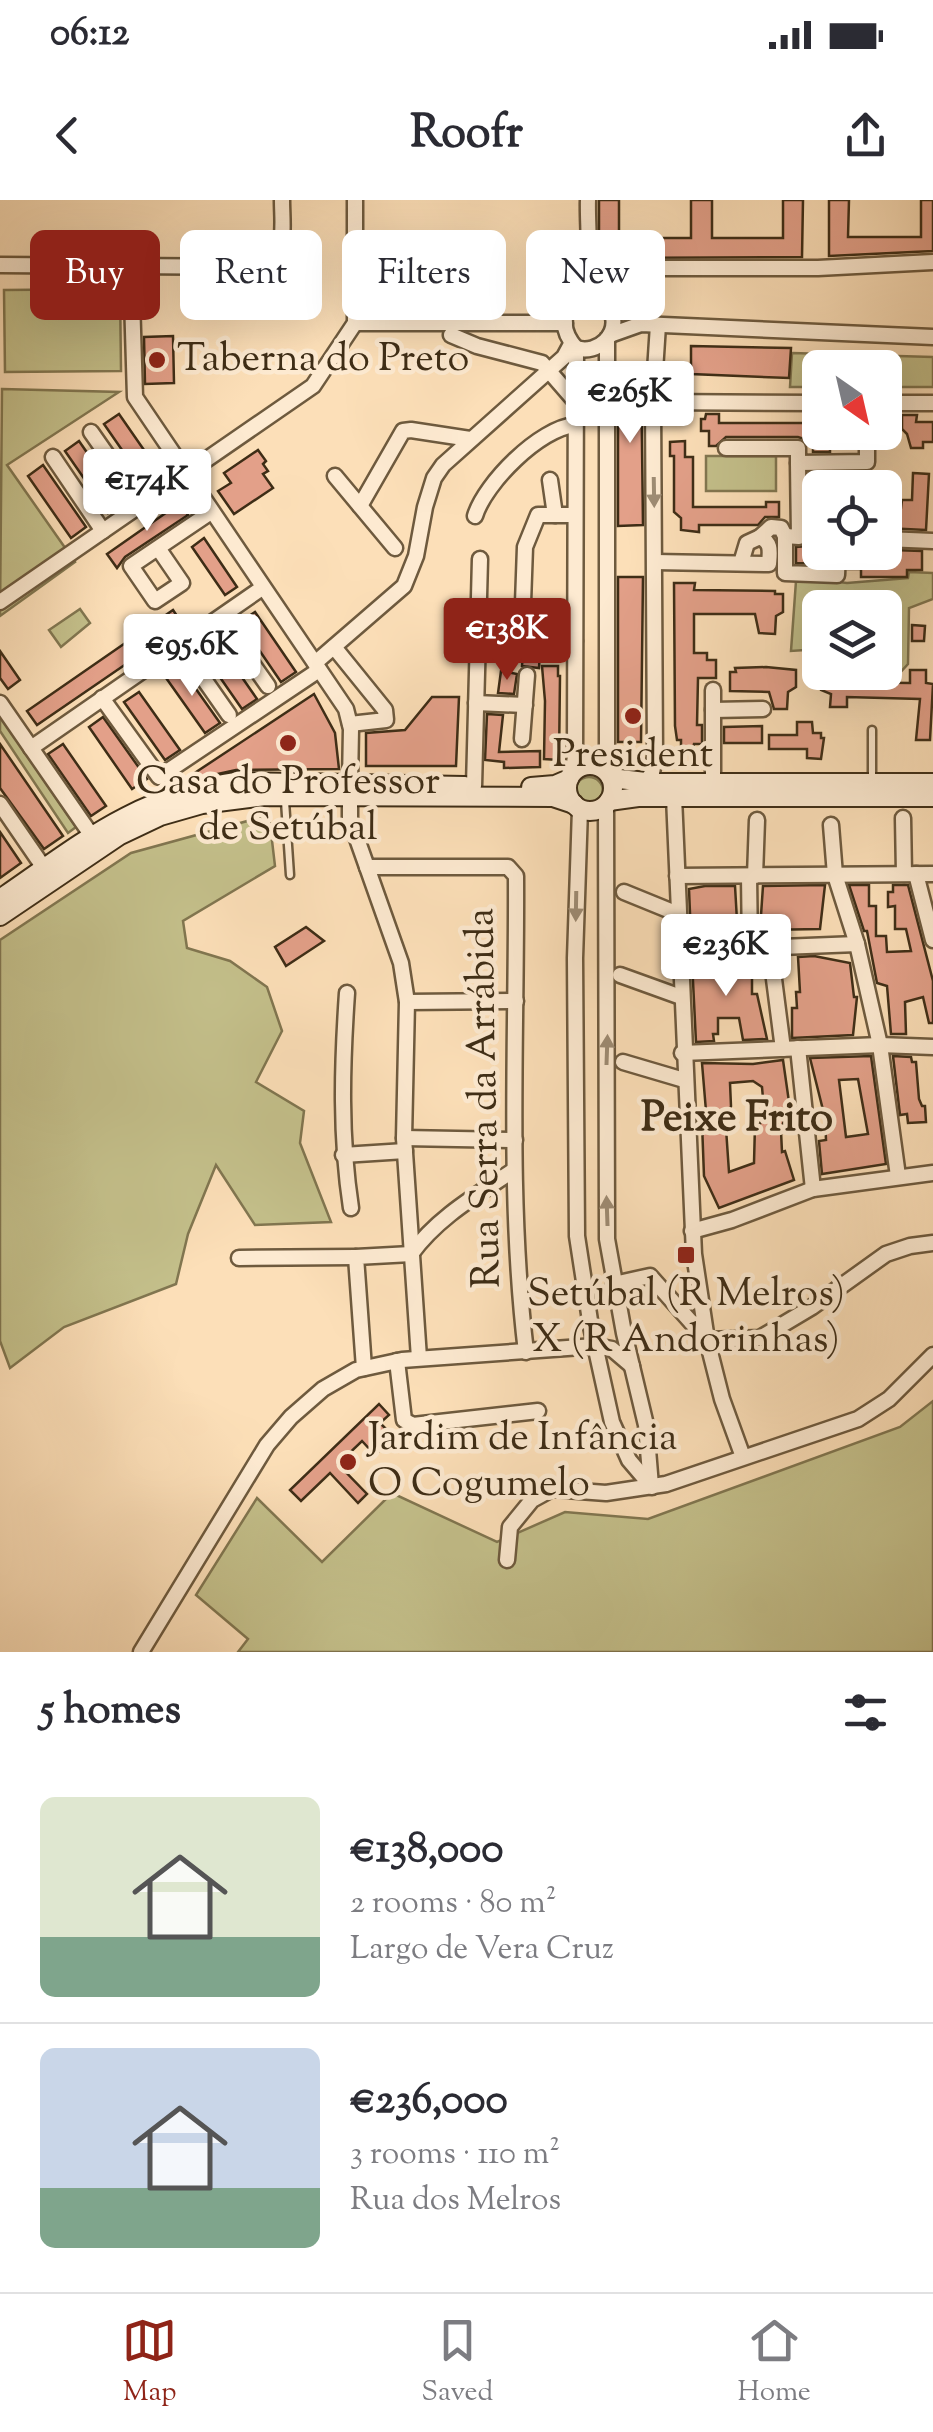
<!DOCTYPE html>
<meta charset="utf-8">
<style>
:root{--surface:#fff;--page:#f7f7f7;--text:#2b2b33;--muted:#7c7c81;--line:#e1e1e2;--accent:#8f2418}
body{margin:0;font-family:"Sorts Mill Goudy",serif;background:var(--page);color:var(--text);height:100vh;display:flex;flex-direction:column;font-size:38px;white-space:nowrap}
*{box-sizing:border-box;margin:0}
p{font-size:32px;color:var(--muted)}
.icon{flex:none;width:55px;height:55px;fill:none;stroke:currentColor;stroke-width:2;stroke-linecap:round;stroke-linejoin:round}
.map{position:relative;height:1452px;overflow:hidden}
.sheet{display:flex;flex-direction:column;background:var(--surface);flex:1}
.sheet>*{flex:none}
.hud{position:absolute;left:30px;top:30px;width:875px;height:90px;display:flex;gap:20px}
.needle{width:65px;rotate:146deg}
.controls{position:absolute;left:802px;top:150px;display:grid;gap:20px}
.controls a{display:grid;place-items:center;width:100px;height:100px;border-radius:15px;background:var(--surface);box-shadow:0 10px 40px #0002;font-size:50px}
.price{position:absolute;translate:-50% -85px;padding:0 22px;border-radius:10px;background:#fff;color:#222;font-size:32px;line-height:65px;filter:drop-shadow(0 2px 5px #0008)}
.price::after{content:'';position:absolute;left:50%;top:60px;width:30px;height:22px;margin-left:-15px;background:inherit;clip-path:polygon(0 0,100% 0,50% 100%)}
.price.current{background:var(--accent);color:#fff}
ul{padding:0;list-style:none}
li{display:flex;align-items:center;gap:30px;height:250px;padding:0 40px}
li+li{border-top:2px solid var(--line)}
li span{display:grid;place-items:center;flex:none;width:280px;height:200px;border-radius:15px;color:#555}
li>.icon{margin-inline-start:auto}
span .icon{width:120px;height:120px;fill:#fffc;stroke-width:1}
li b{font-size:42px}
h2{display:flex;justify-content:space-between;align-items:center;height:120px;padding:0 40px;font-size:42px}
.tag{padding:0 35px;border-radius:15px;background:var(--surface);box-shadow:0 10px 40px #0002;font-size:35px;line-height:90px}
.tag.current{background:var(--accent);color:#fff}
.status{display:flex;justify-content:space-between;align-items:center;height:70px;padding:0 50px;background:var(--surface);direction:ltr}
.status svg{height:28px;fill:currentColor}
header{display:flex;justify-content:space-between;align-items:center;height:130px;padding:0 40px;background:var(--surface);font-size:45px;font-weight:700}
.dock{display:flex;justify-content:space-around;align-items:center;height:140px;border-top:2px solid var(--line);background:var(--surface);font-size:28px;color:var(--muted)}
.dock a{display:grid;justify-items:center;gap:5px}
.dock .current{color:var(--accent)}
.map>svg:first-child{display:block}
.green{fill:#c4c08b;stroke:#817650;stroke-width:2.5}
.building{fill:#e3a089;stroke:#3e2d16;stroke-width:2.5;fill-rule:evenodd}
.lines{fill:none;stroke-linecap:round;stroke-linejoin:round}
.lane-casing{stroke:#6e5a3e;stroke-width:11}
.street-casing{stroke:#6e5a3e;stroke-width:19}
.secondary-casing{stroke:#3e2d16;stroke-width:22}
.lane{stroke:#fdead1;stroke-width:6}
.street{stroke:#fdead1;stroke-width:14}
.secondary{stroke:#fdead1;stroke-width:18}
.oneway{fill:#9e8c74}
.poi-dot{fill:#8f2418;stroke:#fdead1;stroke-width:4}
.labels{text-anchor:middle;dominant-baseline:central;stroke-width:9;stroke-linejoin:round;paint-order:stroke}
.poi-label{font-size:40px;fill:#3e2d16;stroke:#fdead1}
.street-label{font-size:40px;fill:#3e2d16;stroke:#fdead1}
.neighbourhood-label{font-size:42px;font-weight:bold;fill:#3e2d16;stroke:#fdead1}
</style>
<div class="status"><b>06:12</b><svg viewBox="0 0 49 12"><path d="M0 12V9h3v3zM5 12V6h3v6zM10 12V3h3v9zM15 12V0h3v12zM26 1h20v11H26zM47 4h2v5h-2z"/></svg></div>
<header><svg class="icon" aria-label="back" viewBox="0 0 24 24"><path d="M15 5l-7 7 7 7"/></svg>Roofr<svg class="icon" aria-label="share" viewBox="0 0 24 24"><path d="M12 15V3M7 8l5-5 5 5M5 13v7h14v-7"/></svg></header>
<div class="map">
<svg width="933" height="1452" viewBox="0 0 933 1452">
<rect width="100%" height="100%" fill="#fcdfb8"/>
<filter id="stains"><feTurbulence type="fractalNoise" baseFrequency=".002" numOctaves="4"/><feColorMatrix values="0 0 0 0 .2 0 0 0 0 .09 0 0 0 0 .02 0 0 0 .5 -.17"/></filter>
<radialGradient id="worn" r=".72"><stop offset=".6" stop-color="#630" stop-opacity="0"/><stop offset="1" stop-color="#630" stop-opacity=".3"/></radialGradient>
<g class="green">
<polygon points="120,89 121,171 5,172 4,90"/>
<polygon points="792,153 933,157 933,187 885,187 885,168 820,168 820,187 790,187"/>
<polygon points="2,189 119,192 7,265 75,362 0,416"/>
<rect x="706" y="256" width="70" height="35"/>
<polygon points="909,372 933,373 933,399 909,408 908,464 896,477 856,478 854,473 885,472 885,408 820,408 820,449 791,451 796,381 814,379 847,383 908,378"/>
<polygon points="80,409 90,423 61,447 49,430"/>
<polygon points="0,516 76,627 68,633 0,531"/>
<circle cx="589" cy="591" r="14"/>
<polygon points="269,615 275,666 183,721 187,748 230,761 267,787 282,831 256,882 304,911 300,943 331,1022 255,1025 216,965 188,1034 176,1084 64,1127 10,1168 0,1141 0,740 131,653"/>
<polygon points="933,1201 933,1452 238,1452 248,1439 196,1395 257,1298 322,1362 392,1293 497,1342 565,1312 648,1319 900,1227"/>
</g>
<g class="building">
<polygon points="599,0 619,0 619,38 691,38 691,0 712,0 712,38 783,38 783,0 803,0 802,57 606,58 599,46"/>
<polygon points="829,0 849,0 848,37 921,37 921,0 933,0 933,51 829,56"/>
<polygon points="173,136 174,183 145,184 144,137"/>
<polygon points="691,146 791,148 789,178 691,174"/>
<polygon points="618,164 641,164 643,325 618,326"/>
<polygon points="119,214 162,276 147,286 104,224"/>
<polygon points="706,214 719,214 719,223 820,223 820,232 830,232 830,252 813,252 813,242 798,237 726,237 716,246 709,246 709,231 701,231 701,219 705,219"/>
<polygon points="902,215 917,215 916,222 933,222 933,242 923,242 923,248 911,248 907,234 902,229"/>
<polygon points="79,241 122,303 108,313 65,251"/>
<polygon points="685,241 685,257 693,257 693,307 766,307 766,302 779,302 779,317 765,317 758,325 699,325 699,332 681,330 681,318 674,312 674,256 670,256 670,242"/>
<polygon points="258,250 266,261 263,264 268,271 263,274 273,288 234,314 218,291 231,283 224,273"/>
<polygon points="43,265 86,327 71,338 28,276"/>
<polygon points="809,273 827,273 828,288 814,288 809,281"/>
<polygon points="913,273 929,274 926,330 885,328 885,312 889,312 889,308 901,308 902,300 912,300"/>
<polygon points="180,303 188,315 125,357 117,368 107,354"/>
<polygon points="204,338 237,387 225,395 192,347"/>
<polygon points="820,345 822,364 796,363 796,347"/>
<polygon points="892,350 922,351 922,370 907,370 907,377 861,377 861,369 848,369 849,352 892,355"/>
<polygon points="618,377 643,377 641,542 618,542"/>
<polygon points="674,383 695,383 694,390 775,391 775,394 783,394 783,412 776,416 775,434 759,433 755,414 694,414 694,453 707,453 707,460 716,460 716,478 698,478 697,525 702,525 702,544 694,544 693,550 681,550 681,540 677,540 675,526"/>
<polygon points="173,410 183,425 37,525 27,511"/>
<polygon points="255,412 296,472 281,482 240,422"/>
<polygon points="912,425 925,426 924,441 912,441"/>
<polygon points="216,440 257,499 242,509 201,450"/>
<polygon points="0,451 20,480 8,489 0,478"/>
<polygon points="523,451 540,451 539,468 522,466"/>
<polygon points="179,465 220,523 205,533 164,475"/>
<polygon points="542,466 558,466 558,476 560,476 559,560 544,559 545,501"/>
<polygon points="766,467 796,470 796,487 788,492 787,509 774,509 769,492 730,491 730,472 736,472 735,468"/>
<polygon points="910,470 926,470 926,483 933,484 930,540 916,540 920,499 847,497 847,507 830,507 831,494 821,490 821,472 836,472 836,482 910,483"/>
<polygon points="501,471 517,474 514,494 498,493"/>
<polygon points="139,492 180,550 165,560 124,502"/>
<polygon points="314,494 335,533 339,569 236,570 181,582"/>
<polygon points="432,497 459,497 456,566 366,566 366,533 405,530"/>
<polygon points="487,514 503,515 499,552 540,551 540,567 504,568 504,562 485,560"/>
<polygon points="103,517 147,579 132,589 89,527"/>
<polygon points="797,522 812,522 813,533 821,533 821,538 824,538 821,559 807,558 807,549 769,549 769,535 797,535"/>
<polygon points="762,526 762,543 724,543 724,527"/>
<polygon points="0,544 63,636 44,649 0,588"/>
<polygon points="63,544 106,606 91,616 48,554"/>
<polygon points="0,632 21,663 0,678"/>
<polygon points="825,685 820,729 760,730 763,686"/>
<polygon points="849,685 869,685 869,706 876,706 876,736 886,736 887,752 911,751 906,729 895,729 895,706 888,707 888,692 893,692 893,685 908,685 933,781 933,823 929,823 923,797 905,802 906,834 891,834 887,786 877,783 867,731 864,731"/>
<polygon points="705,686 735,686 738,738 691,737 689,689"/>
<polygon points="306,727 324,741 286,766 275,747"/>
<polygon points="814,756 850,763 854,797 857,797 853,835 792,838 792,808 797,808 796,792 800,792 798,757"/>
<polygon points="752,760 752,794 757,794 767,839 743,840 739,818 718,818 718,834 713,834 714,841 696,842 692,761"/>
<path d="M871,856L886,964L822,974L819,941L826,940L825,918L810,858ZM858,879L868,934L846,937L839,880Z"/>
<polygon points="893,856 911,857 912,862 916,862 919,899 922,906 925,906 926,922 908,923 907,914 900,915"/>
<path d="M783,860L789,902L781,931L782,952L785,951L794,980L719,1008L704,976L702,923H707L702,863L753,864ZM753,881L762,887L764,910L760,924L755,925L754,963L729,972L725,914H729L731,906L730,883Z"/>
<polygon points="379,1204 389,1215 380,1223 394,1237 375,1255 362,1241 338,1264 367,1294 358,1303 330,1273 301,1301 290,1290"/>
</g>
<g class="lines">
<defs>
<g id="lane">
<polyline points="872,579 872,530"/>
<polyline points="285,601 290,675"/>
</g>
<g id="street">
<path d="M0,65L255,67C289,59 282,28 282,0"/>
<polyline points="131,65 135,197 346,509 351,529 350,583"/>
<polyline points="629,74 643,68 818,68 933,62"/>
<polyline points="355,123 565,123"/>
<polyline points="451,135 477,146 542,163 575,201"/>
<polyline points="610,135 641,124 933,137"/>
<path d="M576,148C598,155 621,134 611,110C608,102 601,96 598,89C594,78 595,67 595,56"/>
<polyline points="653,202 820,203"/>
<polyline points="885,203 933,203"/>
<polyline points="91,232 142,305"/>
<polyline points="726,248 798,248 798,263 867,262 867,232"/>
<polyline points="53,257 103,331"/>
<polyline points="335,276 395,348"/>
<polyline points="550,280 555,315"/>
<polyline points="360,306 403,231 411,230 470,239"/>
<path d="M475,316C485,283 540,228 575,225"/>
<polyline points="785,336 799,337 798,263"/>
<polyline points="760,337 771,327 781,328 785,336 785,373 837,375 838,352"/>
<polyline points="885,339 933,341"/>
<polyline points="158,348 182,383 155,401 131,366 211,312"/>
<path d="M655,362L769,364C770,351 772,343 760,337L747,343L741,363"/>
<polyline points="0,402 313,186 355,123 355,0"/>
<polyline points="523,403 525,347 538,315 575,315"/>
<polyline points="220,418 268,486"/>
<polyline points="478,440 575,441"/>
<polyline points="180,445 229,515"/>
<polyline points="334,447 385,510 386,520 350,524"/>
<polyline points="315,463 404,386 416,356 425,307 434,278 443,265 564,157 571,144"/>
<polyline points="102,498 159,577 319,470"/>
<polyline points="0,503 92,636"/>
<polyline points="476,503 525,505"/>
<polyline points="713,510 763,509"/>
<polyline points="522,539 527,475"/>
<polyline points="31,548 262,388"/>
<polyline points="607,572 607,139"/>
<path d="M572,574L575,557L576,148C569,140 563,130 565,118C568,107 578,100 582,90C593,64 587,27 588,0"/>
<polyline points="645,583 652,573 655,556 653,202 658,125"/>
<polyline points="713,583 713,490"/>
<polyline points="474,586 480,359"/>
<polyline points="350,597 350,619 401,763 407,802 404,938 419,1158"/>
<polyline points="674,597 694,1054 707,1140 722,1199 743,1257"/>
<polyline points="0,604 44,668"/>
<polyline points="606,605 607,1039 624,1133 646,1225 651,1286"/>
<polyline points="580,609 575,758 577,1036 591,1127 612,1222 629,1260 652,1287"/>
<polyline points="903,618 904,674"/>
<polyline points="831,625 835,675 857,744 880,845 898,976"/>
<path d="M367,667H508L516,676C517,835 507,994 526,1152"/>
<polyline points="916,674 933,740"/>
<polyline points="677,676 933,674"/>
<polyline points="749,676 750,748"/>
<polyline points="755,676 757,620"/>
<polyline points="624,692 678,714"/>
<polyline points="770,748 783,849"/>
<polyline points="679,751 857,744"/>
<polyline points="620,775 681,797"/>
<path d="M347,793C342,866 340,936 351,1008"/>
<polyline points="407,802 516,801"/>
<polyline points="798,848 813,989"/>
<polyline points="682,853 880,845 933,847"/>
<polyline points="623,862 684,880"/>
<polyline points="404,938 515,940"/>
<polyline points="343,955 405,951"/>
<polyline points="692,1031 732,1020 813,989 933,973"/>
<path d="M411,1054C438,1017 477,995 514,970"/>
<polyline points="239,1058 356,1057"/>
<polyline points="614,1084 650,1076 707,1140 760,1138 812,1107 886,1054 910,1046 933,1043"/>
<polyline points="397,1161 404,1220 413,1225 538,1211"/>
<polyline points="364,1168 356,1057 411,1054"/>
<polyline points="507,1360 510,1327 532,1300 552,1289 606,1293 666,1284 858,1219 889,1199 933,1155"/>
<polyline points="141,1452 267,1245 291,1217 323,1189 356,1170 402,1160 595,1146 612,1149 632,1166"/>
</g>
<g id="secondary">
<circle cx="590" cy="588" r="23"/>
<polyline points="611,578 654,583 933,583"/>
<polyline points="531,587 555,585 569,579"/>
<polyline points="609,601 638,597 933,597"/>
<path d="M0,699C82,643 134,597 236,582L465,586"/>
<polyline points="0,716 120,635 160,616 202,604 265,596 553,597 574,604"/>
</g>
</defs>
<use href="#lane" class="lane-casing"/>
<use href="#street" class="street-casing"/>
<use href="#secondary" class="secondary-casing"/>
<use href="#lane" class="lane"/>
<use href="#street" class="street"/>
<use href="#secondary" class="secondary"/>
</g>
<defs><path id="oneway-solid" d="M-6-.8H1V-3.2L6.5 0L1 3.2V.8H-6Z" transform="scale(2.5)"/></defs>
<g class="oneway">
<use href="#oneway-solid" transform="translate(654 292) rotate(89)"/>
<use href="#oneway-solid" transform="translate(576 706) rotate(91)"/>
<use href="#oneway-solid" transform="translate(607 850) rotate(-88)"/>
<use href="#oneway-solid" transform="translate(607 1011) rotate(-92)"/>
</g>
<g class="poi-dot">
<circle cx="157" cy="160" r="10"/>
<circle cx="633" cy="516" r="10"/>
<circle cx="288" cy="543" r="10"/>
<rect x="676" y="1045" width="20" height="20" rx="5"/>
<circle cx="348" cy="1262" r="10"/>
</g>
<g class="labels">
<g class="poi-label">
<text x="177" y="160" text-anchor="start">Taberna do Preto</text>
<text x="633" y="556">President</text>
<text x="288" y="583">Casa do Professor<tspan x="288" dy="46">de Setúbal</tspan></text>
<text x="686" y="1095">Setúbal (R Melros)<tspan x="686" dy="46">X (R Andorinhas)</tspan></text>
<text x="368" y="1239" text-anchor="start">Jardim de Infância<tspan x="368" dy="46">O Cogumelo</tspan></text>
</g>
<g class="street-label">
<text transform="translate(486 898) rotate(-91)">Rua Serra da Arrábida</text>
</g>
<g class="neighbourhood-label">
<text x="737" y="920">Peixe Frito</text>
</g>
</g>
<rect width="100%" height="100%" filter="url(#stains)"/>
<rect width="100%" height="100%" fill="url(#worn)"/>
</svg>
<div class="controls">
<a><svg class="needle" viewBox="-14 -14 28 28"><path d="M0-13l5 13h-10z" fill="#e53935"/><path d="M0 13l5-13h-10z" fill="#7c7c81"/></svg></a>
<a><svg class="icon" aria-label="locate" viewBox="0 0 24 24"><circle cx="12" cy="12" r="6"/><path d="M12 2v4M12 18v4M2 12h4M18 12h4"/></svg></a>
<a><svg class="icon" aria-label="layers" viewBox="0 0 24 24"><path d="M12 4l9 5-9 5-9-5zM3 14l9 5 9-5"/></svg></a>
</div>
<b class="price" style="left:630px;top:246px">€265K</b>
<b class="price" style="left:147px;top:334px">€174K</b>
<b class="price current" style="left:507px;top:483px">€138K</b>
<b class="price" style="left:192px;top:499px">€95.6K</b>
<b class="price" style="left:726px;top:799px">€236K</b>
<div class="hud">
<a class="tag current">Buy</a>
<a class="tag">Rent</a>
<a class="tag">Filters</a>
<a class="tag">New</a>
</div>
</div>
<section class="sheet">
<h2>5 homes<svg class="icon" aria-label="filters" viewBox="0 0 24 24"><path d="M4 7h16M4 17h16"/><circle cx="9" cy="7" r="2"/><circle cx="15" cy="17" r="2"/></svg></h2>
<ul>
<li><span style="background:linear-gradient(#dfe7d0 70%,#7fa58c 0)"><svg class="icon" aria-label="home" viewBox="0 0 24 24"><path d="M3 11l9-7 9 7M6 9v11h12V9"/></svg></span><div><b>€138,000</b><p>2 rooms · 80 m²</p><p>Largo de Vera Cruz</p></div></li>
<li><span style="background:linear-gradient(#c9d6e8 70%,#7fa58c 0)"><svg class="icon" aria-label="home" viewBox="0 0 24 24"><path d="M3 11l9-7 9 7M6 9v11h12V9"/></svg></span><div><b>€236,000</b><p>3 rooms · 110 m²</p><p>Rua dos Melros</p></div></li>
</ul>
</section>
<nav class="dock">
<a class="current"><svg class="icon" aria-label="map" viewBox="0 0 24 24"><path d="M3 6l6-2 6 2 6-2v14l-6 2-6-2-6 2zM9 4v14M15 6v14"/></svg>Map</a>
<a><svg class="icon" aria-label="saved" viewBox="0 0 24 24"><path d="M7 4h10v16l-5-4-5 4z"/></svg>Saved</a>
<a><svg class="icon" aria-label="home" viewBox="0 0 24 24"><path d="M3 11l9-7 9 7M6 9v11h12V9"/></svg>Home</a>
</nav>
